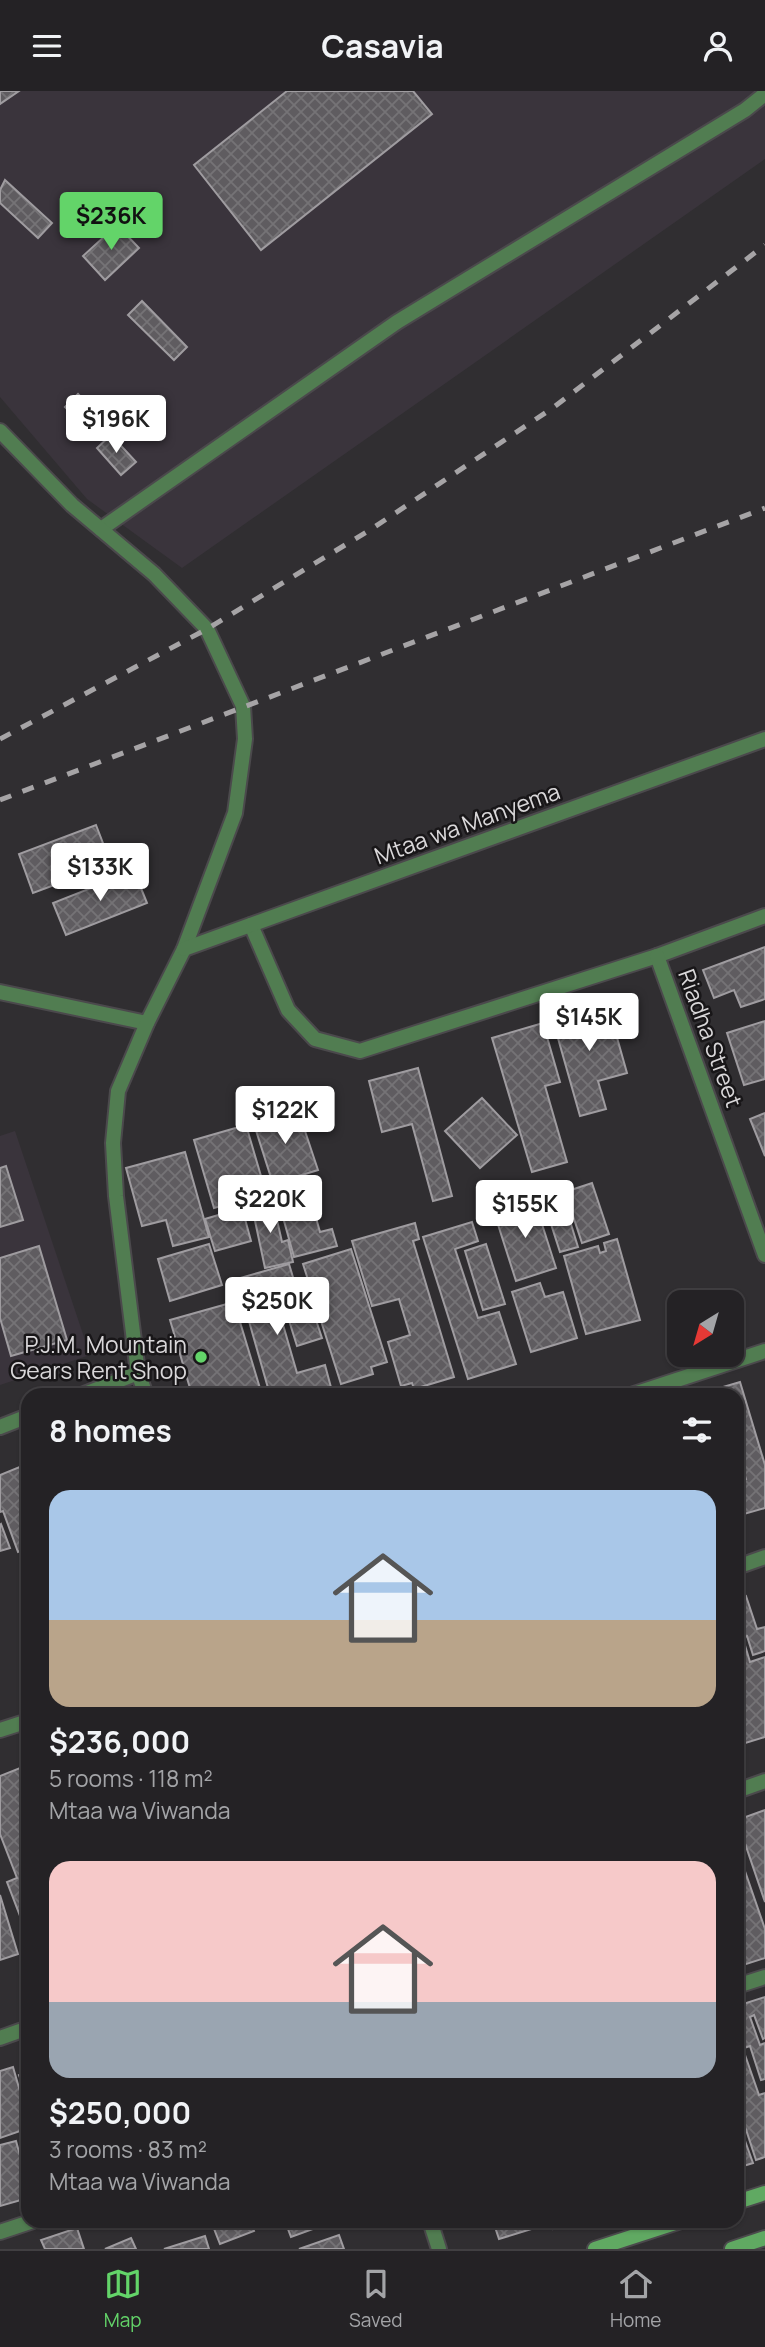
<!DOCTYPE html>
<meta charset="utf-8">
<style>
:root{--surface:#242225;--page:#302f32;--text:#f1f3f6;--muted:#a3a4a7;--line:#413f42;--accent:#63d469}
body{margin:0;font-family:Manrope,sans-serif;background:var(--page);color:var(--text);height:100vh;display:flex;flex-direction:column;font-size:26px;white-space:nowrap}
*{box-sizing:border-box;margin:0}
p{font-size:23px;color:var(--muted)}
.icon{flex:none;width:38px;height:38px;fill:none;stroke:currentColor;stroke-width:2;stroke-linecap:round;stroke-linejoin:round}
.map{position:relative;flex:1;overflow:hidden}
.drawer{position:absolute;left:21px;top:1297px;width:723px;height:840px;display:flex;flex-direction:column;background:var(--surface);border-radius:21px;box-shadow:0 2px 5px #0004,0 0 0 2px var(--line)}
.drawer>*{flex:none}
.needle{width:46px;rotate:217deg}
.controls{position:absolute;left:667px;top:1199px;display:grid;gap:14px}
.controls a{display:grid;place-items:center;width:77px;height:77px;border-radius:14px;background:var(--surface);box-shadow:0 2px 5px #0004,0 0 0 2px var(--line);font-size:35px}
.price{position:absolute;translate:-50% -60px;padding:0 16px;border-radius:7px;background:#fff;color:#222;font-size:23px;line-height:46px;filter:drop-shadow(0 2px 4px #0008)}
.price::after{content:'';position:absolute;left:50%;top:42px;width:21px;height:16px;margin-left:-10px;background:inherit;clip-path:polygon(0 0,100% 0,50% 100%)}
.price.current{background:var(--accent);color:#111}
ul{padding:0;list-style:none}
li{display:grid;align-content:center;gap:14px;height:371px;padding:0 28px}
li span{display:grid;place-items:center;height:217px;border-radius:21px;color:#555}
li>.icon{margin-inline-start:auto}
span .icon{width:126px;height:126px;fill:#fffc;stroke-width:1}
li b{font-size:30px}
h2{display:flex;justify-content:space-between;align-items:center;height:84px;padding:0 28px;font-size:30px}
header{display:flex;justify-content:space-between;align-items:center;height:91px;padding:0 28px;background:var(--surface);font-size:32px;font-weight:700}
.tabs{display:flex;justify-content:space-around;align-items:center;height:98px;border-top:2px solid var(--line);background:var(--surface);font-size:19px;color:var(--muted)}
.tabs a{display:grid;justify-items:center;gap:4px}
.tabs .current{color:var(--accent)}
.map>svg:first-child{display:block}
.built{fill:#3a343c}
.building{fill:url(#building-cross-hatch);stroke:#9f9ca0;stroke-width:2}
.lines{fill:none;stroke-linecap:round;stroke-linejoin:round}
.lane-casing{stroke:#4b494c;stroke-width:18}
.street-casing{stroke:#4b494c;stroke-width:18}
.secondary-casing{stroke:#4b494c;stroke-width:18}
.lane{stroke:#517d51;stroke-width:14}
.street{stroke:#517d51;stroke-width:14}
.secondary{stroke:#60a962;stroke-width:14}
.rail{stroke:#a6a4a6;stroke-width:5;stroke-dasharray:12 12;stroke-linecap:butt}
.poi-dot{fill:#63d469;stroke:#181618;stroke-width:2.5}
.labels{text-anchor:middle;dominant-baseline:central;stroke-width:5;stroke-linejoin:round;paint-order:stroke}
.street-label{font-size:23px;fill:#d9d7d9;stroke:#181618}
.poi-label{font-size:23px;fill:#d9d7d9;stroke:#181618;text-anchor:end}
</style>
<header><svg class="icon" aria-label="menu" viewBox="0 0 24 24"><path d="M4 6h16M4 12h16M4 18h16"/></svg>Casavia<svg class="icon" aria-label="person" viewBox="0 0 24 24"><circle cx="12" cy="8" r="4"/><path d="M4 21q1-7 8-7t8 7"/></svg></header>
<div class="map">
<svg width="765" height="2158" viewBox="0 0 765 2158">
<defs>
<pattern id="building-cross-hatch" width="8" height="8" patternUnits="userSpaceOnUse" patternTransform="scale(1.75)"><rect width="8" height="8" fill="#5f5c60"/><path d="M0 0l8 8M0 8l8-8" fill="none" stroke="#757376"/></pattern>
</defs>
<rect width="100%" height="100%" fill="#302e31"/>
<g class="built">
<polygon points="0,0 765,0 765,68 182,477 87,408 0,306"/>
<polygon points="15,1040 90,1264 0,1294 0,1045"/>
</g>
<g class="building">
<polygon points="0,0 19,0 0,13"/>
<polygon points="287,0 413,0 432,23 261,159 194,74"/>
<polygon points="5,89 52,132 38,147 0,112 0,99"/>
<polygon points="117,134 139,157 105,189 83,165"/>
<polygon points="142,210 187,256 174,269 128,224"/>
<polygon points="78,303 106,332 93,345 65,316"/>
<polygon points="111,344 136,371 121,384 97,357"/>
<polygon points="96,734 111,773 33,802 19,763"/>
<polygon points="134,780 147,812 66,844 53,812"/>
<polygon points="765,856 765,908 741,916 734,899 714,907 703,879"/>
<polygon points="607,911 627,982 598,990 606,1018 580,1025 552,926"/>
<polygon points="765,930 765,988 744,994 727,942"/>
<polygon points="543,932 560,991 545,995 567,1071 532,1081 492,947"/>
<polygon points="418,977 452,1105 433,1110 412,1033 382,1041 369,990"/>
<polygon points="482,1007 517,1044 480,1077 445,1040"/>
<polygon points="297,1016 318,1079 273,1093 253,1030"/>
<polygon points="765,1022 765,1065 750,1028"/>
<polygon points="246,1034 266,1102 214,1117 194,1049"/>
<polygon points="185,1061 209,1146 173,1155 166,1129 142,1135 126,1077"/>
<polygon points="6,1075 23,1129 0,1136 0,1077"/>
<polygon points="592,1092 609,1143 582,1152 565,1101"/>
<polygon points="296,1096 301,1116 312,1113 320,1141 332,1138 337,1155 294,1166 276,1101"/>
<polygon points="562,1104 578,1156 560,1161 550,1130 547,1131 541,1111"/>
<polygon points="272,1107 282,1151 288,1149 293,1171 265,1177 251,1111"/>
<polygon points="534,1108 556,1177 516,1190 494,1121"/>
<polygon points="242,1117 251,1150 215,1160 205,1128"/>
<polygon points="472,1131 478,1150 455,1158 478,1227 499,1221 516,1273 468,1288 423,1146"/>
<polygon points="415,1132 419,1148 413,1150 454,1286 414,1298 412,1292 401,1295 388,1251 410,1244 399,1208 372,1215 352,1150"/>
<polygon points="617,1148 640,1229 586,1243 564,1165 598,1155 600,1162 606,1160 604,1152"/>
<polygon points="209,1153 222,1194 170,1210 158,1168"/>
<polygon points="486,1153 505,1213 483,1219 465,1160"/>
<polygon points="39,1155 67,1249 11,1265 0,1227 0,1167"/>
<polygon points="351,1158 387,1271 371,1276 373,1283 341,1293 303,1173"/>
<polygon points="289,1173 295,1193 273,1199 297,1282 325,1274 333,1304 270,1304 237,1188"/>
<polygon points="540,1192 545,1206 563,1201 577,1247 531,1261 512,1201"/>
<polygon points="305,1196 322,1247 297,1255 281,1204"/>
<polygon points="234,1211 262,1304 192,1304 170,1229"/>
<polygon points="740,1291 765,1374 765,1417 737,1425 737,1391 746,1388 737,1359 737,1304 696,1304"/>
<polygon points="674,1297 676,1304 657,1304"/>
<polygon points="22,1375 28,1390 28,1457 18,1461 3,1420 0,1421 0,1384"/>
<polygon points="1,1433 10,1457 0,1460 0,1434"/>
<polygon points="746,1505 757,1538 765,1536 765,1560 753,1564 747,1545 737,1548 737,1508"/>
<polygon points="744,1551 750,1571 765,1566 765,1646 742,1653 737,1635 737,1553"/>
<polygon points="25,1675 28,1684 28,1827 22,1830 7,1791 17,1787 0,1743 0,1685"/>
<polygon points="765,1719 765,1811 737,1729"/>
<polygon points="737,1757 765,1838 765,1867 737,1876 737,1852 742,1850 737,1836"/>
<polygon points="0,1804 18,1863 0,1869"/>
<polygon points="765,1906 765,1947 763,1948 754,1924 750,1926 760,1954 765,1952 765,1988 761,1989 750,1955 738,1959 737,1955 737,1915"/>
<polygon points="744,1961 759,2004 765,2002 765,2066 756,2069 737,2011 737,1964"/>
<polygon points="13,1976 28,2028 22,2030 26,2038 0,2047 0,1980"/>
<polygon points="28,1981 28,2009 19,1984"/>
<polygon points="737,2035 741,2048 744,2047 753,2072 737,2077"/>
<polygon points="16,2050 28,2093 28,2107 0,2115 0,2054"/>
<polygon points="211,2130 250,2130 254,2140 220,2153"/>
<polygon points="285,2130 332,2130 332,2131 291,2146"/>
<polygon points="503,2130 539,2130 541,2135 499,2148 494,2133"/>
<polygon points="550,2130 577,2130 553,2138"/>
<polygon points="77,2137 84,2158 45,2158 41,2149"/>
<polygon points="339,2144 344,2158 299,2158"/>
<polygon points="205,2145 209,2158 164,2158"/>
<polygon points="131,2147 136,2158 105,2158"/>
</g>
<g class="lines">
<defs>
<g id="lane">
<polyline points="101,438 397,231 745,19 765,3"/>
<polyline points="0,901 147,932"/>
</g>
<g id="street">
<polyline points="0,340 72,414 154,483 207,538 243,615 245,648 235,722 184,858 147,932 118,1000 113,1052 116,1105 138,1282 146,1304"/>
<polyline points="251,834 288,919 315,948 360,960 657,865 765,825"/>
<polyline points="184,858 765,648"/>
<polyline points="657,865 765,1164"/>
<polyline points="82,1304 138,1282"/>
<polyline points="631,1304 765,1260"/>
<polyline points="0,1336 28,1325"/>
<polyline points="737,1476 765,1466"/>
<polyline points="0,1639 28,1630"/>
<polyline points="737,1700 765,1690"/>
<polyline points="737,1895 765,1886"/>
<polyline points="0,1947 28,1937"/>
<polyline points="430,2130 439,2158"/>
<polyline points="0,2141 33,2130"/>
</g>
<g id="secondary">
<polyline points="737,2111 765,2102"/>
<polyline points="595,2158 681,2130"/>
<polyline points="732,2158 765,2147"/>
</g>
</defs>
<use href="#lane" class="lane-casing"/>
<use href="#street" class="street-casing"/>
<use href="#secondary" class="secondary-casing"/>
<use href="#lane" class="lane"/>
<use href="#street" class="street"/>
<use href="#secondary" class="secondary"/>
<g class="rail">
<polyline points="0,648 207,538 373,437 554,316 765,154"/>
<polyline points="0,709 765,417"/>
</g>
</g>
<circle class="poi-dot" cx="201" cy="1266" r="7"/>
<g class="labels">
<g class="street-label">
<text transform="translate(467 732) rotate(-20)">Mtaa wa Manyema</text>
<text transform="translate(711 947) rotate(70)">Riadha Street</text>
</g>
<g class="poi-label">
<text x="187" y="1253">P.J.M. Mountain<tspan x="187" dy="26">Gears Rent Shop</tspan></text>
</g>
</g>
</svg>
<div class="controls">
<a><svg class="needle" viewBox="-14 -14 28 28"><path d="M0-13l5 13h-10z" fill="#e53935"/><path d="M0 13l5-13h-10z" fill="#a3a4a7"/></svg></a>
</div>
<b class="price current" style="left:111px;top:161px">$236K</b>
<b class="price" style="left:116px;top:364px">$196K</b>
<b class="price" style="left:100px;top:812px">$133K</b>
<b class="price" style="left:589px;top:962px">$145K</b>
<b class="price" style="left:285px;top:1055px">$122K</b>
<b class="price" style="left:270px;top:1144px">$220K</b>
<b class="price" style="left:525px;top:1149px">$155K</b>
<b class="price" style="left:277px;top:1246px">$250K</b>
<section class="drawer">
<h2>8 homes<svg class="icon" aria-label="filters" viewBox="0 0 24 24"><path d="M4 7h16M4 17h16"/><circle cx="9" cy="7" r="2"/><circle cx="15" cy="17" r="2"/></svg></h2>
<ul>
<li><span style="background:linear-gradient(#a9c7e8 60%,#b9a48a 0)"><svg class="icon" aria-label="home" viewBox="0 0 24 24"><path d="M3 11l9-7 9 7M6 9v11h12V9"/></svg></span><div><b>$236,000</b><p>5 rooms · 118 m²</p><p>Mtaa wa Viwanda</p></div></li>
<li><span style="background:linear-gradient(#f6c9c9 65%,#9aa5b1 0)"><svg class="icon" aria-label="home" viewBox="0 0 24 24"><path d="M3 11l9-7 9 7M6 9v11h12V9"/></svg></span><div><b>$250,000</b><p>3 rooms · 83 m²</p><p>Mtaa wa Viwanda</p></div></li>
</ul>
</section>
</div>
<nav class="tabs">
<a class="current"><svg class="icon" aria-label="map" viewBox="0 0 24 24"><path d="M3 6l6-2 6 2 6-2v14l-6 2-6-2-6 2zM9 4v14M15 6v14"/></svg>Map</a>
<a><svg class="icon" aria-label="saved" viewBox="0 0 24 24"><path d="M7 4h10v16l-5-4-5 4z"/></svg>Saved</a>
<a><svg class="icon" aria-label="home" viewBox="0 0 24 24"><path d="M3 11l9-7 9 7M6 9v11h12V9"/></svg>Home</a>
</nav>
